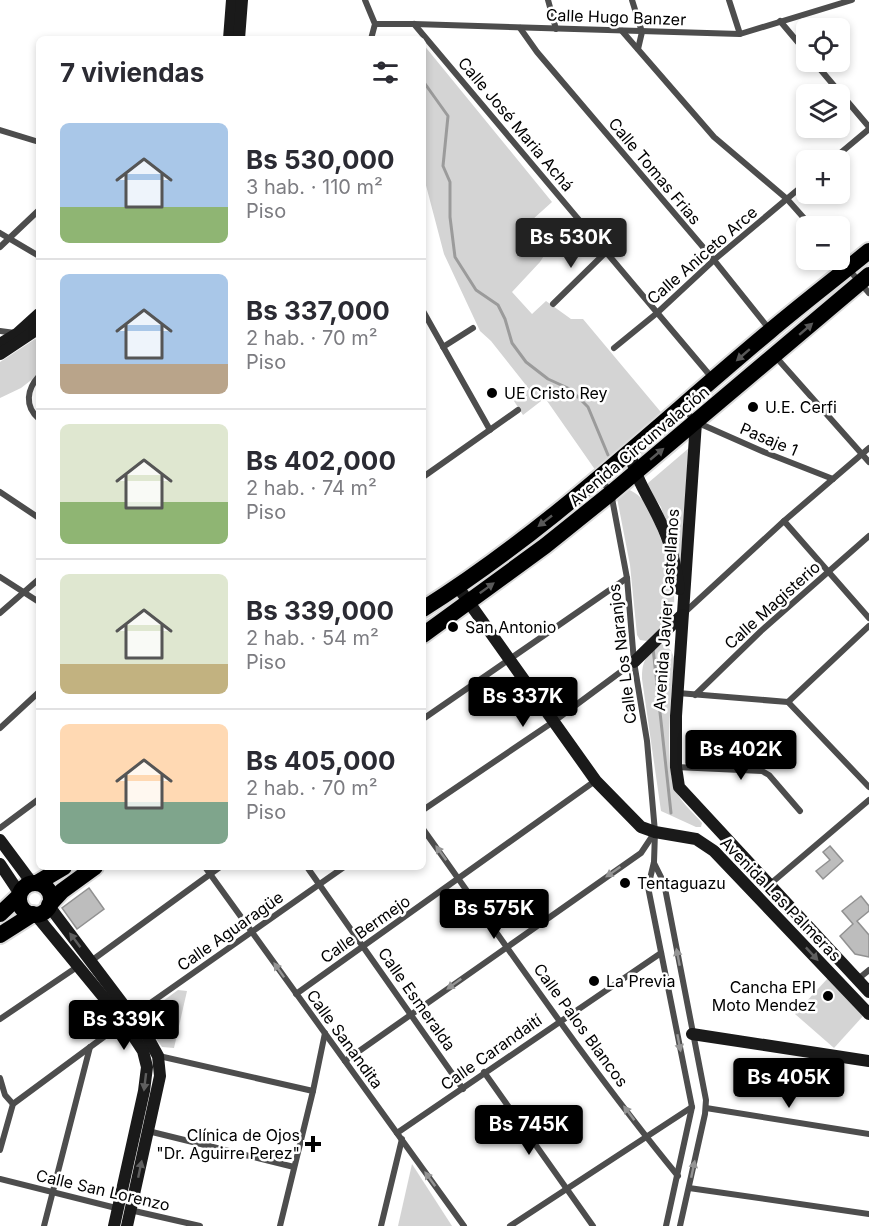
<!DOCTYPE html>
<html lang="es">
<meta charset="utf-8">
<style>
:root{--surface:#fff;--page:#f2f2f3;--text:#2b2b33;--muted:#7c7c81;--line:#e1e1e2;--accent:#000}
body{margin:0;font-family:Inter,sans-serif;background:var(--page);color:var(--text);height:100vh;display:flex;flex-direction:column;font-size:22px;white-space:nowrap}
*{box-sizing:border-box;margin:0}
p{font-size:20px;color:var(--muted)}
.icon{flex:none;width:33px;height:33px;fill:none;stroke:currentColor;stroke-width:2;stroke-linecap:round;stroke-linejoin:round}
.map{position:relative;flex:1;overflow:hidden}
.panel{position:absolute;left:36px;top:36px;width:390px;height:834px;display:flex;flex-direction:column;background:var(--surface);border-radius:9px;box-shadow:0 3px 9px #0003}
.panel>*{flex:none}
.tools{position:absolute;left:796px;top:18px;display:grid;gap:12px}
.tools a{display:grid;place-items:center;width:54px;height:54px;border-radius:9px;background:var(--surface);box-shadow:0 3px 9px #0003;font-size:30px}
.price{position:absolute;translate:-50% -51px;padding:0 14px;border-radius:6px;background:var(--accent);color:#fff;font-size:20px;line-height:39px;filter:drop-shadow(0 2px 3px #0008)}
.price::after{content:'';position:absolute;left:50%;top:36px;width:18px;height:14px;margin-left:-9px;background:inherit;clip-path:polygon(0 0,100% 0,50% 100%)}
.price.current{background:#222;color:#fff}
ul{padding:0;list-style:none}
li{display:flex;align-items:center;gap:18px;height:150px;padding:0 24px}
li+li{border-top:2px solid var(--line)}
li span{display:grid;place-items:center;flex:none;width:168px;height:120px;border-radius:9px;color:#555}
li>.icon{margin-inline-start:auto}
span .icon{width:72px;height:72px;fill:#fffc;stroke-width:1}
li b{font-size:26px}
h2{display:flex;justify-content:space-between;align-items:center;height:72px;padding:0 24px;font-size:26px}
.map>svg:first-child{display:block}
.green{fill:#d4d4d4}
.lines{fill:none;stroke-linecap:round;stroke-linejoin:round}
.stream{stroke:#9b9b9b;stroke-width:3}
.building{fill:#bdbdbd;stroke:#919191;stroke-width:1.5}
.highway-casing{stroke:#dbdbdb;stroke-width:20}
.street{stroke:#4d4d4d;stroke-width:6}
.secondary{stroke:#1a1a1a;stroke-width:12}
.highway{stroke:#000;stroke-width:16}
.oneway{fill:#595959}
.oneway2{fill:#949494}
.oneway3{fill:#5f5f5f}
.poi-dot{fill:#000;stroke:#fff;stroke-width:2}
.labels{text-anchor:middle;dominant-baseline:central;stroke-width:5;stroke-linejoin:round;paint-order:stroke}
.street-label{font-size:16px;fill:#000;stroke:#fff}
.poi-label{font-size:16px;fill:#000;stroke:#fff;text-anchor:start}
</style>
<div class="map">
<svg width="869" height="1226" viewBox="0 0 869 1226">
<rect width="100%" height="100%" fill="#fff"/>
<g class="green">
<polygon points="423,44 552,202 532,220 552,243 540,262 512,292 532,314 546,301 571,319 583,319 665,417 596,471 545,398 523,415 514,401 529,389 491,341 480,331 444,254 423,174"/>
<polygon points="35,339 39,341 39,374 21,388 0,398 0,362"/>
<polygon points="689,448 680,568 661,507 648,488 648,483"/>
<path d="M627,489C633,491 637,494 642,499C656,517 680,587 673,609C669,622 657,632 647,641L640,640L637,635L630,565L617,498Z"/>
<path d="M661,644C669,646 672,651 674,658C672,694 664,752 674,786C678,800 693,812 702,823L701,827H696L661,811L642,679C642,659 646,657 661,644Z"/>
<polygon points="828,978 863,1016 834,1048 795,1014"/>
<polygon points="178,990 187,991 174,1048 162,1047 141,1017"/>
<polygon points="412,1164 452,1226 398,1226"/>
</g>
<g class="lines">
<g class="stream">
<polyline points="423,81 448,116 443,166 450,182 450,217 455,257 476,290 498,305 505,319 512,343 526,362 548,379 570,389 588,407 608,455"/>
<polyline points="653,648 671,813"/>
</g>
</g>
<g class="building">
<polygon points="830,846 843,861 823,879 816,871 830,860 823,852"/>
<polygon points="89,888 104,909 77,929 62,908"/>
<polygon points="861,896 869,906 869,911 857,921 869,935 869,957 855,954 840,936 853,924 842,911"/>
</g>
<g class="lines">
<defs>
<g id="highway">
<path d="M423,609C549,530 656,426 770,331C802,304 836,278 869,251"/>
<polyline points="423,635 545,546 611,493 869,275"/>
<polyline points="37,883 64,867"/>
<circle cx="35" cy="899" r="16"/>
<polyline points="49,905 62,891 95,867"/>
<polyline points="0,914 19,896"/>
<polyline points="0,935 33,914"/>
</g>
</defs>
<use href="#highway" class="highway-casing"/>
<g class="street">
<polyline points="365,0 375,24 371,39"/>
<polyline points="548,0 556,29"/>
<polyline points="632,0 642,32 638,49"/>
<polyline points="729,0 740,34"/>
<polyline points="780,21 807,53"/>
<polyline points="375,24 414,24 740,34 852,0"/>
<polyline points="414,24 713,379"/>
<polyline points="520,28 537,52 714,260 770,330"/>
<polyline points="622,31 714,137 787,199 811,226"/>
<polyline points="814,62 869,127"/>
<polyline points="0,130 39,142"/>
<polyline points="832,160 869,129"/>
<polyline points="0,233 39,256"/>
<polyline points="0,247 39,210"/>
<polyline points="840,259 869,293"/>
<polyline points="553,304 606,252"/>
<polyline points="423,311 490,430"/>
<polyline points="0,331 15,333"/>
<polyline points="443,347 473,328"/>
<polyline points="614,348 657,313 714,260 807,182"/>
<polyline points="775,356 869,462"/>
<path d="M39,376C27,389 24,406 39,419"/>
<polyline points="683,408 696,422 764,452 833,479"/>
<polyline points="423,477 518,410"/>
<polyline points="601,479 611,493 627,578 634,662 647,741 655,832 654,862 648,887 692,1107 666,1226"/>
<polyline points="0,492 39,518"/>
<polyline points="784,521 869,618"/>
<polyline points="0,577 39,602"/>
<polyline points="0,613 39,579"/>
<polyline points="684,613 784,521 869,448"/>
<polyline points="678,693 788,702 869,787"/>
<polyline points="695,695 761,631 869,536"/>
<polyline points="788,702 869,626"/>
<polyline points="423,719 627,578"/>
<polyline points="0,728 39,692"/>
<polyline points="676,767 762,771 769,775 800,811"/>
<polyline points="423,810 553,722 634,662"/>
<polyline points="0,828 39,799"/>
<path d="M423,829C506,945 587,1065 678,1176"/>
<polyline points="654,863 664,883 706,1100 705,1114 680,1226"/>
<polyline points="205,867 464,1226"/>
<polyline points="307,867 463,1089"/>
<polyline points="769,885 869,800"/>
<polyline points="91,961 220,867"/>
<polyline points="858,979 869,970"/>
<polyline points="296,994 595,781"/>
<polyline points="132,1016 344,867"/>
<polyline points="0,1019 77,967"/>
<polyline points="159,1056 313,1091"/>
<polyline points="345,1061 641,853 655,832"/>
<polyline points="484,1072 593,1226"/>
<polyline points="0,1078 5,1095 13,1104"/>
<polyline points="706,1108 869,1134"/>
<polyline points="148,1131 294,1167"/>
<polyline points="397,1133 661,953"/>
<polyline points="0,1150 13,1104 124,1022"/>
<polyline points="0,1179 120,1209"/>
<polyline points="689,1188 869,1214"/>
<polyline points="130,1210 200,1226"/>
<polyline points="44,1226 90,1047"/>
<polyline points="280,1226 313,1091 325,1033"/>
<polyline points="381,1226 402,1139"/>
<polyline points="510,1226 692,1107"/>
</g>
<g class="secondary">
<polyline points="229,39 232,0"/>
<polyline points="239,39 242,0"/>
<polyline points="0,344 18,333 39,314"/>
<polyline points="0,354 39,328"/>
<polyline points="696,422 676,716 676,767 679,787 869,992"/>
<path d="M630,452C636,481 648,495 660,521C670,541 676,566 679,589"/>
<polyline points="458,587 596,781 641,827 655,832 696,839 714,851 869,1014"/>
<polyline points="634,662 682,615"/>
<polyline points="0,840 32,883"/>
<polyline points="0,864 20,894"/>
<polyline points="49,906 147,1036 158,1056 160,1076 127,1226"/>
<polyline points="35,914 124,1022 143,1051 147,1067 144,1091 114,1226"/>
<polyline points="692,1034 869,1061"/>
</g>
<use href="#highway" class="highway"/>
</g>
<defs><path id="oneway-solid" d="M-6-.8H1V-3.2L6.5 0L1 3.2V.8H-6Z" transform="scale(1.5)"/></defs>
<g class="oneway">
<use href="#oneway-solid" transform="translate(806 329) rotate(-41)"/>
<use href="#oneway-solid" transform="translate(743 355) rotate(139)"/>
<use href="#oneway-solid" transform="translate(657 454) rotate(-40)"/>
<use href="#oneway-solid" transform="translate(545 521) rotate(142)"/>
<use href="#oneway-solid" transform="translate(487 588) rotate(-36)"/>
</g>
<g class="oneway2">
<use href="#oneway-solid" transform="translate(441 853) rotate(-126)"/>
<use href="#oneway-solid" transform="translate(613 872) rotate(145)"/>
<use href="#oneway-solid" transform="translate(678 957) rotate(-101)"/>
<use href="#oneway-solid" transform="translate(279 970) rotate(-125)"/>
<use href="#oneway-solid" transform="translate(454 984) rotate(144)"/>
<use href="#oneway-solid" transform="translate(679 1043) rotate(79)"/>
<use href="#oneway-solid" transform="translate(629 1113) rotate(-127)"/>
<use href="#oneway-solid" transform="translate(693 1169) rotate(-78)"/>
<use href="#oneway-solid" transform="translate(430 1179) rotate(-126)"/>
</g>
<g class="oneway3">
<use href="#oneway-solid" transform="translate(75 940) rotate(-127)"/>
<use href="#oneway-solid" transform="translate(812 954) rotate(47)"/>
<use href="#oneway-solid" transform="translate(145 1082) rotate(97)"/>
<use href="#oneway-solid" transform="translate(140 1169) rotate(-78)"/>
</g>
<g class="poi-dot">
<circle cx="492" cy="393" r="6"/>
<circle cx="753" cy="407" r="6"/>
<circle cx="453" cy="627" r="6"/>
<circle cx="625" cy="883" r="6"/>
<circle cx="594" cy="981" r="6"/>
<circle cx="828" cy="996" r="6"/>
<path d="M310 1135h6v6h6v6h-6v6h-6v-6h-6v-6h6z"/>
</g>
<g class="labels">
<g class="street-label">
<text transform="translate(616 17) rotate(2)">Calle Hugo Banzer</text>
<text transform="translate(516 124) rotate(50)">Calle José Maria Achá</text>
<text transform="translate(655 171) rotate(50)">Calle Tomas Frias</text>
<text transform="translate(702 255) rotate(-41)">Calle Aniceto Arce</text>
<text transform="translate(769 439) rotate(23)">Pasaje 1</text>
<text transform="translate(639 446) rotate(-40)">Avenida Circunvalación</text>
<text transform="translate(772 605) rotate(-42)">Calle Magisterio</text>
<text transform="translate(666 610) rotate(-86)">Avenida Javier Castellanos</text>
<text transform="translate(622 654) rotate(-97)">Calle Los Naranjos</text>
<text transform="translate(781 899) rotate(46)">Avenida Las Palmeras</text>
<text transform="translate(365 929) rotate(-35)">Calle Bermejo</text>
<text transform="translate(230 931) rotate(-35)">Calle Aguaragüe</text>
<text transform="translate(417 999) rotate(55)">Calle Esmeralda</text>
<text transform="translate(581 1025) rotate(54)">Calle Palos Blancos</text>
<text transform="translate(345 1039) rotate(54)">Calle Sanandita</text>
<text transform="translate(491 1052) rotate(-35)">Calle Carandaití</text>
<text transform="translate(103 1190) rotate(13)">Calle San Lorenzo</text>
</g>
<g class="poi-label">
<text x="504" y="393">UE Cristo Rey</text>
<text x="765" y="407">U.E. Cerfi</text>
<text x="465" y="627">San Antonio</text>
<text x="637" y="883">Tentaguazu</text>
<text x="606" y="981">La Previa</text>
<text x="816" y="987" text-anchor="end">Cancha EPI<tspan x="816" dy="18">Moto Mendez</tspan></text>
<text x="300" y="1135" text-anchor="end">Clínica de Ojos<tspan x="300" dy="18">"Dr. Aguirre Perez"</tspan></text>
</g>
</g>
</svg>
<div class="tools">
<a><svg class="icon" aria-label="locate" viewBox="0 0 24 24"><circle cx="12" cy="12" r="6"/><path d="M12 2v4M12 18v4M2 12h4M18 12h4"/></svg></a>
<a><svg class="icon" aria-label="layers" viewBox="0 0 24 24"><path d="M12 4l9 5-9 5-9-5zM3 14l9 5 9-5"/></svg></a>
<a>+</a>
<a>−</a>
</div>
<b class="price current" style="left:571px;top:269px">Bs 530K</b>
<b class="price" style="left:523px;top:728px">Bs 337K</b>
<b class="price" style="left:741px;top:781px">Bs 402K</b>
<b class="price" style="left:494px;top:940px">Bs 575K</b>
<b class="price" style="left:124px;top:1051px">Bs 339K</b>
<b class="price" style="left:789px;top:1109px">Bs 405K</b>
<b class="price" style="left:529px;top:1156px">Bs 745K</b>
<section class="panel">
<h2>7 viviendas<svg class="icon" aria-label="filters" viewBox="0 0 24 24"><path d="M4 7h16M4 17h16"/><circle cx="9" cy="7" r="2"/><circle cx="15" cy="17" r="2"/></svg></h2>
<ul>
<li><span style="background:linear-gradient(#a9c7e8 70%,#8fb573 0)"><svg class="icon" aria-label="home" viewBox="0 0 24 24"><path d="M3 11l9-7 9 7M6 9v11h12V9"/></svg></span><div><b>Bs 530,000</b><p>3 hab. · 110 m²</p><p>Piso</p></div></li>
<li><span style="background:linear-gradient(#a9c7e8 75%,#b9a48a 0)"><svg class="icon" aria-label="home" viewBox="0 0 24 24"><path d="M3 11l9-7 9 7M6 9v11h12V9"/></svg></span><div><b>Bs 337,000</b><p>2 hab. · 70 m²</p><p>Piso</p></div></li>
<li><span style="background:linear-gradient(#dfe7d0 65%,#8fb573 0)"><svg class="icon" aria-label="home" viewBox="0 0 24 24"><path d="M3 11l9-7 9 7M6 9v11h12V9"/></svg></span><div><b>Bs 402,000</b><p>2 hab. · 74 m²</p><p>Piso</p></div></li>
<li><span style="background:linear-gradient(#dfe7d0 75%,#c2b280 0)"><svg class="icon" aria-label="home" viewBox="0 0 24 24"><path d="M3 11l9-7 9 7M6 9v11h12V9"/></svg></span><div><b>Bs 339,000</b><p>2 hab. · 54 m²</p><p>Piso</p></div></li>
<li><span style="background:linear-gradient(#ffd9b3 65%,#7fa58c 0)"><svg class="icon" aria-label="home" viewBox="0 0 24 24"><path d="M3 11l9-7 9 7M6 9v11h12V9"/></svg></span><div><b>Bs 405,000</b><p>2 hab. · 70 m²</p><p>Piso</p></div></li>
</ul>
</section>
</div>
